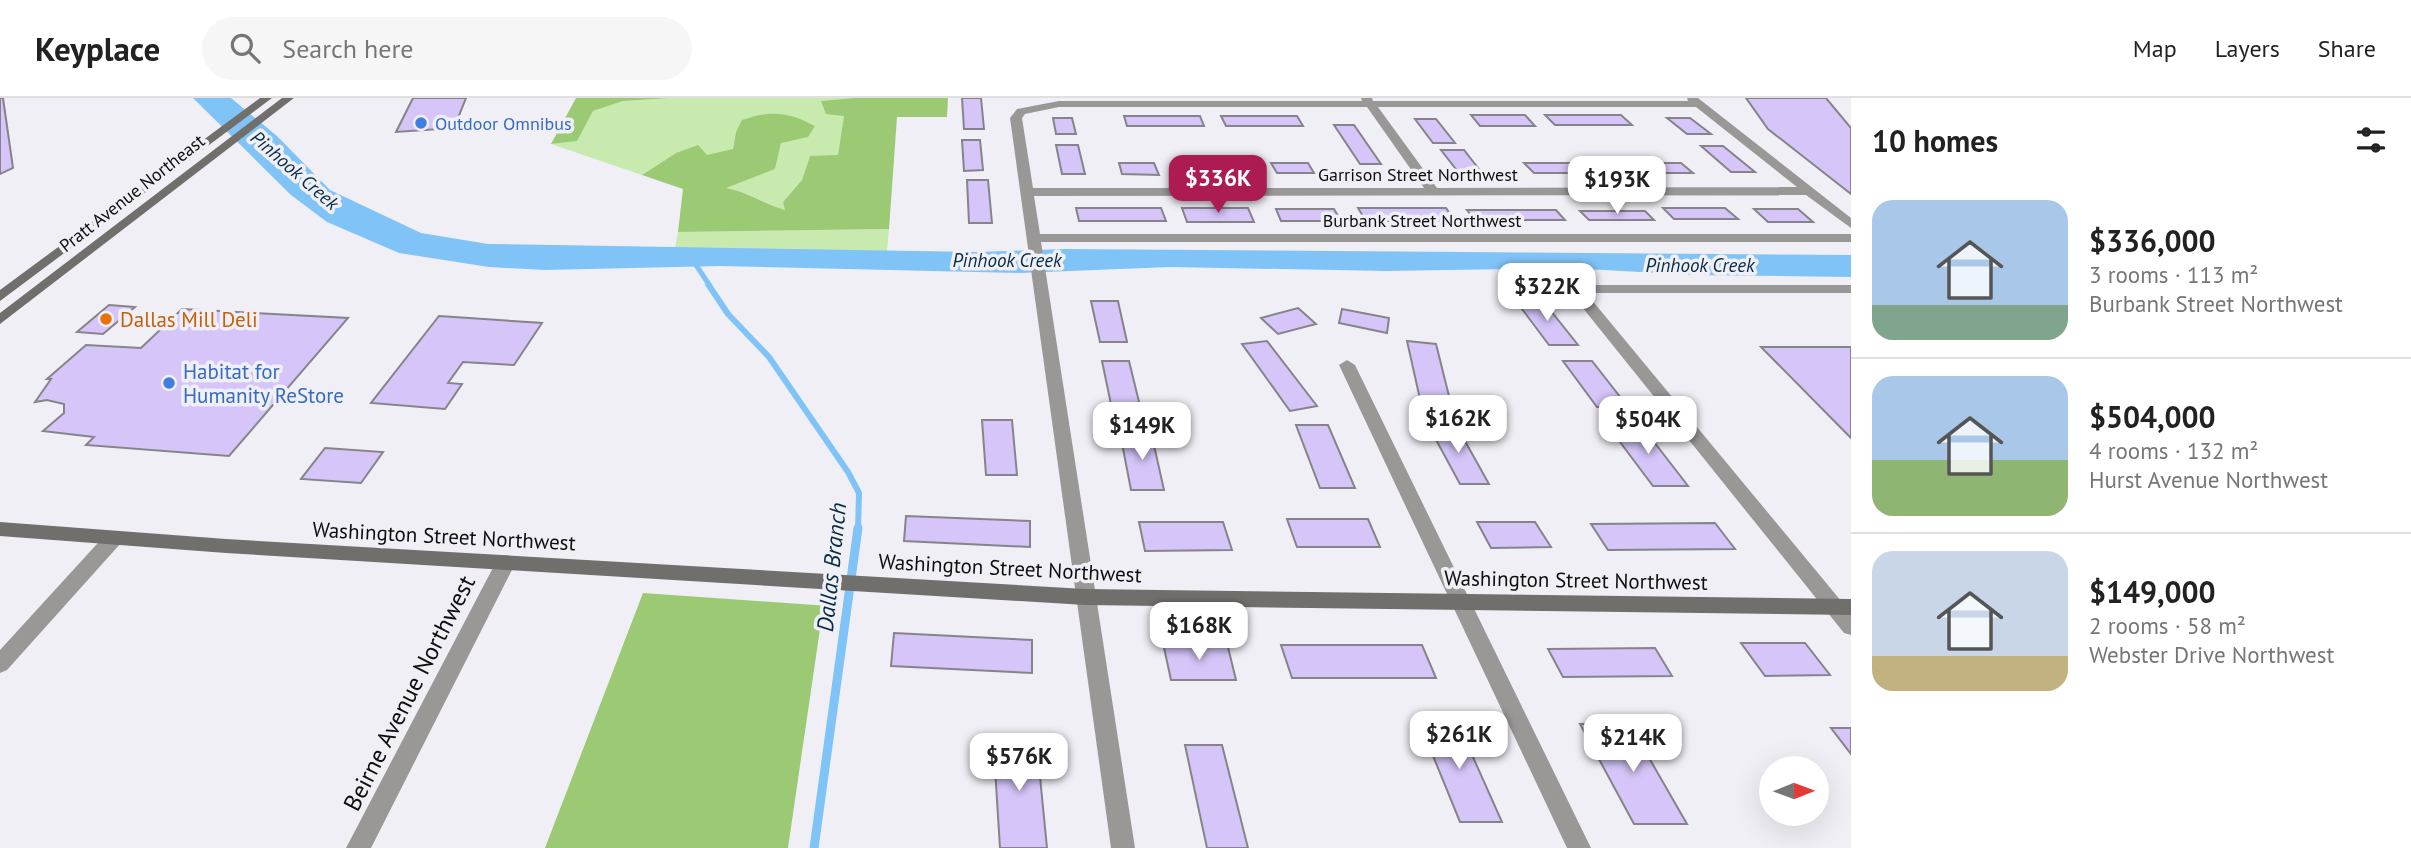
<!DOCTYPE html>
<meta charset="utf-8">
<style>
:root{--surface:#fff;--page:#f6f6f6;--text:#222;--muted:#767676;--line:#e0e0e0;--accent:#ac1c53}
body{margin:0;font-family:"PT Sans",sans-serif;background:var(--page);color:var(--text);height:100vh;display:flex;flex-direction:column;font-size:26px;white-space:nowrap}
*{box-sizing:border-box;margin:0}
p{font-size:23px;color:var(--muted)}
.icon{flex:none;width:38px;height:38px;fill:none;stroke:currentColor;stroke-width:2;stroke-linecap:round;stroke-linejoin:round}
.map{position:relative;flex:1;overflow:hidden}
.sheet{display:flex;flex-direction:column;background:var(--surface);width:560px}
.sheet>*{flex:none}
.needle{width:46px;rotate:89deg}
.buttons{position:absolute;left:1759px;top:658px;display:grid;gap:14px}
.buttons a{display:grid;place-items:center;width:70px;height:70px;border-radius:50%;background:var(--surface);box-shadow:0 7px 28px #0002;font-size:35px}
.price{position:absolute;translate:-50% -60px;padding:0 16px;border-radius:14px;background:#fff;color:#222;font-size:23px;line-height:46px;filter:drop-shadow(0 2px 4px #0008)}
.price::after{content:'';position:absolute;left:50%;top:42px;width:21px;height:16px;margin-left:-10px;background:inherit;clip-path:polygon(0 0,100% 0,50% 100%)}
.price.selected{background:var(--accent);color:#fff}
ul{padding:0;list-style:none}
li{display:flex;align-items:center;gap:21px;height:175px;padding:0 21px}
li+li{border-top:2px solid var(--line)}
li span{display:grid;place-items:center;flex:none;width:196px;height:140px;border-radius:21px;color:#555}
li>.icon{margin-inline-start:auto}
span .icon{width:84px;height:84px;fill:#fffc;stroke-width:1}
li b{font-size:30px}
h2{display:flex;justify-content:space-between;align-items:center;height:84px;padding:0 21px;font-size:30px}
header{display:flex;align-items:center;gap:42px;box-sizing:border-box;height:98px;padding:0 35px;background:var(--surface);border-bottom:2px solid var(--line)}
header strong{font-size:33px}
nav{display:flex;gap:38px;margin-inline-start:auto;font-size:24px}
.search{width:490px;height:63px;background:var(--page);display:flex;align-items:center;gap:18px;box-sizing:border-box;padding:0 24px;border-radius:38px;color:var(--muted);font-size:26px}
main{display:flex;flex:1;min-height:0}
.map>svg:first-child{display:block}
.green{fill:#c8eaae}
.forest{fill:#9bc974}
.water{fill:#80c3f6}
.lines{fill:none;stroke-linecap:round;stroke-linejoin:round}
.stream-far2{stroke:#80c3f6;stroke-width:5}
.stream-far1{stroke:#80c3f6;stroke-width:6}
.stream{stroke:#80c3f6;stroke-width:9}
.building{fill:#d5c5f9;stroke:#86848a;stroke-width:2}
.street{fill:#9a9896;fill-rule:evenodd}
.secondary{fill:#716f6b;fill-rule:evenodd}
.shop-dot{fill:#3f7fe0;stroke:#f1eff6;stroke-width:2.5}
.food-dot{fill:#e8710a;stroke:#f1eff6;stroke-width:2.5}
.labels{text-anchor:middle;dominant-baseline:central;stroke-width:7;stroke-linejoin:round;paint-order:stroke}
.far-shop-label{font-size:18px;fill:#366cbe;stroke:#f1eff6;text-anchor:start}
.far-street-label{font-size:18px;fill:#0e0e10;stroke:#f1eff6}
.far-water-label{font-size:19px;font-style:italic;fill:#052c45;stroke:#f1eff6}
.food-label{font-size:21px;fill:#c56008;stroke:#f1eff6;text-anchor:start}
.shop-label{font-size:21px;fill:#366cbe;stroke:#f1eff6;text-anchor:start}
.street-label{font-size:21px;fill:#0e0e10;stroke:#f1eff6}
.water-label{font-size:23px;font-style:italic;fill:#052c45;stroke:#f1eff6}
.near-street-label{font-size:24px;fill:#0e0e10;stroke:#f1eff6}
</style>
<header>
<strong>Keyplace</strong>
<div class="search"><svg class="icon" aria-label="search" viewBox="0 0 24 24"><circle cx="10" cy="10" r="6"/><path d="M15 15l6 6"/></svg>Search here</div>
<nav><a>Map</a><a>Layers</a><a>Share</a></nav>
</header>
<main>
<div class="map">
<svg width="1851" height="750" viewBox="0 0 1851 750">
<rect width="100%" height="100%" fill="#f1eff6"/>
<g class="green">
<path d="M670,0H855L821,3L844,18L838,58H810L802,82L783,104L786,113C764,105 746,92 724,90L775,71L781,45L736,34L733,51L707,58L676,55L642,77L551,46L577,42L593,13L623,3Z"/>
<polygon points="889,131 887,153 675,150 678,134"/>
</g>
<g class="forest">
<polygon points="576,0 670,0 623,3 593,13 577,43 551,46"/>
<path d="M855,0H948L947,19H897L889,131L678,134L683,91L642,77L676,55L698,47L707,57L733,51L736,34L742,22C770,12 789,14 815,28L808,39L781,45L775,71L726,90C746,93 764,106 785,112L783,104L802,82L810,58L838,57L844,18L826,16L821,3Z"/>
<polygon points="643,495 829,508 821,524 788,750 545,750"/>
</g>
<polygon class="water" points="193,0 231,0 277,38 330,92 421,135 488,146 978,154 1064,151 1851,157 1851,179 1695,177 1567,170 1386,173 1170,169 1020,175 719,168 545,172 489,169 399,155 327,124 291,97"/>
<g class="lines">
<polyline class="stream-far2" points="692,161 710,188"/>
<polyline class="stream-far1" points="708,186 728,216 769,259 848,374 859,395 858,432"/>
<polyline class="stream" points="814,750 858,430"/>
</g>
<g class="building">
<polygon points="0,0 3,0 13,70 0,76"/>
<polygon points="413,0 466,0 454,30 396,34"/>
<polygon points="962,0 981,0 984,31 964,31"/>
<polygon points="1746,0 1826,0 1851,30 1851,96 1768,31"/>
<polygon points="1471,17 1525,17 1535,28 1480,28"/>
<polygon points="1545,17 1621,17 1632,27 1555,27"/>
<polygon points="1124,18 1200,18 1204,28 1127,28"/>
<polygon points="1221,18 1297,18 1303,28 1226,28"/>
<polygon points="1053,20 1072,20 1076,36 1056,36"/>
<polygon points="1667,20 1690,20 1711,36 1687,36"/>
<polygon points="1415,21 1436,21 1455,45 1433,45"/>
<polygon points="1334,27 1354,27 1381,66 1360,66"/>
<polygon points="962,42 980,42 983,72 964,73"/>
<polygon points="1056,47 1078,47 1085,76 1062,76"/>
<polygon points="1701,48 1723,48 1755,74 1731,74"/>
<polygon points="1441,52 1464,52 1482,75 1459,75"/>
<polygon points="1119,65 1154,65 1159,77 1122,76"/>
<polygon points="1252,65 1257,76 1175,76 1171,66"/>
<polygon points="1271,65 1308,65 1314,75 1277,75"/>
<polygon points="1524,65 1602,65 1613,75 1534,75"/>
<polygon points="1626,65 1681,65 1693,75 1637,75"/>
<polygon points="967,82 988,82 992,125 969,125"/>
<polygon points="1076,110 1161,110 1166,123 1079,123"/>
<polygon points="1182,110 1248,110 1254,124 1187,124"/>
<polygon points="1358,110 1446,110 1455,123 1366,123"/>
<polygon points="1663,110 1725,110 1738,121 1674,121"/>
<polygon points="1276,111 1334,111 1341,123 1281,123"/>
<polygon points="1754,111 1798,111 1813,124 1768,124"/>
<polygon points="1467,112 1556,112 1565,122 1475,122"/>
<polygon points="1580,113 1645,113 1654,122 1589,122"/>
<polygon points="1091,203 1118,203 1127,244 1100,244"/>
<polygon points="1516,203 1543,203 1578,247 1549,247"/>
<polygon points="109,207 135,209 103,236 77,234"/>
<polygon points="1298,210 1316,226 1278,236 1261,220"/>
<polygon points="182,211 348,220 229,358 86,347 94,339 43,333 64,315 64,306 47,302 35,304 51,281 47,281 86,247 141,250"/>
<polygon points="1342,211 1389,220 1387,235 1339,225"/>
<polygon points="439,218 542,225 514,267 463,264 448,285 462,286 445,311 371,305"/>
<polygon points="1267,243 1317,308 1290,313 1242,246"/>
<polygon points="1407,243 1436,246 1453,314 1422,310"/>
<polygon points="1761,249 1851,249 1851,340"/>
<polygon points="1102,263 1129,263 1142,316 1113,316"/>
<polygon points="1563,263 1592,263 1628,309 1597,309"/>
<polygon points="982,322 1012,322 1017,377 986,377"/>
<polygon points="1296,327 1328,327 1355,390 1320,390"/>
<polygon points="1428,327 1456,327 1489,386 1460,386"/>
<polygon points="1641,327 1688,388 1653,388 1608,328"/>
<polygon points="1151,334 1164,392 1131,392 1120,335"/>
<polygon points="325,350 383,354 361,385 301,381"/>
<polygon points="906,418 1030,423 1030,449 904,443"/>
<polygon points="1287,421 1368,421 1380,449 1297,449"/>
<polygon points="1139,424 1223,424 1232,452 1145,453"/>
<polygon points="1477,424 1535,424 1551,449 1491,450"/>
<polygon points="1715,425 1735,451 1608,452 1591,426"/>
<polygon points="894,535 1032,542 1032,575 891,568"/>
<polygon points="1163,545 1227,545 1236,582 1171,582"/>
<polygon points="1741,545 1805,545 1830,577 1765,578"/>
<polygon points="1281,547 1422,547 1436,580 1292,580"/>
<polygon points="1655,550 1672,578 1563,579 1548,551"/>
<polygon points="1418,621 1456,621 1502,724 1460,724"/>
<polygon points="1629,625 1687,726 1634,726 1580,626"/>
<polygon points="1831,630 1851,630 1851,656"/>
<polygon points="993,638 1036,638 1047,750 1000,750"/>
<polygon points="1185,647 1222,647 1248,750 1207,750"/>
</g>
<g class="lines">
<g class="street">
<path d="M1361,0H1372L1373,3H1688L1687,0H1698L1851,120V130L1806,97L1034,98L1040,136H1851V144H1041L1135,750H1111L1010,20L1017,11L1059,3H1362ZM1059,9H1367L1424,90H1033L1022,20L1025,16ZM1378,9H1696L1797,89L1437,90Z"/>
<polygon points="1575,187 1851,187 1851,195 1586,195 1851,515 1851,537 1844,535 1570,194 1570,188"/>
<polygon points="1347,262 1355,267 1591,750 1567,750 1339,267"/>
<polygon points="114,433 121,435 123,440 121,445 7,572 0,575 0,552 107,435"/>
<polygon points="506,457 513,459 516,464 371,750 346,750 496,464 499,459"/>
</g>
<g class="secondary">
<polygon points="260,0 272,0 0,203 0,192"/>
<polygon points="282,0 294,0 0,226 0,215"/>
<polygon points="0,424 226,441 1085,491 1851,501 1851,517 1085,507 226,455 0,438"/>
</g>
</g>
<g class="shop-dot">
<circle cx="421" cy="25" r="7"/>
<circle cx="169" cy="285" r="7"/>
</g>
<circle class="food-dot" cx="106" cy="221" r="7"/>
<g class="labels">
<g class="far-shop-label">
<text x="435" y="25">Outdoor Omnibus</text>
</g>
<g class="far-street-label">
<text x="1418" y="76">Garrison Street Northwest</text>
<text transform="translate(132 95) rotate(-38)">Pratt Avenue Northeast</text>
<text x="1422" y="122">Burbank Street Northwest</text>
</g>
<g class="far-water-label">
<text transform="translate(295 72) rotate(41)">Pinhook Creek</text>
<text x="1007" y="162">Pinhook Creek</text>
<text x="1700" y="167">Pinhook Creek</text>
</g>
<g class="food-label">
<text x="120" y="221">Dallas Mill Deli</text>
</g>
<g class="shop-label">
<text x="183" y="273">Habitat for<tspan x="183" dy="24">Humanity ReStore</tspan></text>
</g>
<g class="street-label">
<text transform="translate(444 438) rotate(3)">Washington Street Northwest</text>
<text transform="translate(1010 470) rotate(3)">Washington Street Northwest</text>
<text transform="translate(1576 482) rotate(1)">Washington Street Northwest</text>
</g>
<g class="water-label">
<text transform="translate(831 469) rotate(-84)">Dallas Branch</text>
</g>
<g class="near-street-label">
<text transform="translate(409 595) rotate(-63)">Beirne Avenue Northwest</text>
</g>
</g>
</svg>
<div class="buttons">
<a><svg class="needle" viewBox="-14 -14 28 28"><path d="M0-13l5 13h-10z" fill="#e53935"/><path d="M0 13l5-13h-10z" fill="#767676"/></svg></a>
</div>
<b class="price selected" style="left:1218px;top:117px">$336K</b>
<b class="price" style="left:1617px;top:118px">$193K</b>
<b class="price" style="left:1547px;top:225px">$322K</b>
<b class="price" style="left:1458px;top:357px">$162K</b>
<b class="price" style="left:1648px;top:358px">$504K</b>
<b class="price" style="left:1142px;top:364px">$149K</b>
<b class="price" style="left:1199px;top:564px">$168K</b>
<b class="price" style="left:1459px;top:673px">$261K</b>
<b class="price" style="left:1633px;top:676px">$214K</b>
<b class="price" style="left:1019px;top:695px">$576K</b>
</div>
<section class="sheet">
<h2>10 homes<svg class="icon" aria-label="filters" viewBox="0 0 24 24"><path d="M4 7h16M4 17h16"/><circle cx="9" cy="7" r="2"/><circle cx="15" cy="17" r="2"/></svg></h2>
<ul>
<li><span style="background:linear-gradient(#a9c7e8 75%,#7fa58c 0)"><svg class="icon" aria-label="home" viewBox="0 0 24 24"><path d="M3 11l9-7 9 7M6 9v11h12V9"/></svg></span><div><b>$336,000</b><p>3 rooms · 113 m²</p><p>Burbank Street Northwest</p></div></li>
<li><span style="background:linear-gradient(#a9c7e8 60%,#8fb573 0)"><svg class="icon" aria-label="home" viewBox="0 0 24 24"><path d="M3 11l9-7 9 7M6 9v11h12V9"/></svg></span><div><b>$504,000</b><p>4 rooms · 132 m²</p><p>Hurst Avenue Northwest</p></div></li>
<li><span style="background:linear-gradient(#c9d6e8 75%,#c2b280 0)"><svg class="icon" aria-label="home" viewBox="0 0 24 24"><path d="M3 11l9-7 9 7M6 9v11h12V9"/></svg></span><div><b>$149,000</b><p>2 rooms · 58 m²</p><p>Webster Drive Northwest</p></div></li>
</ul>
</section>
</main>
